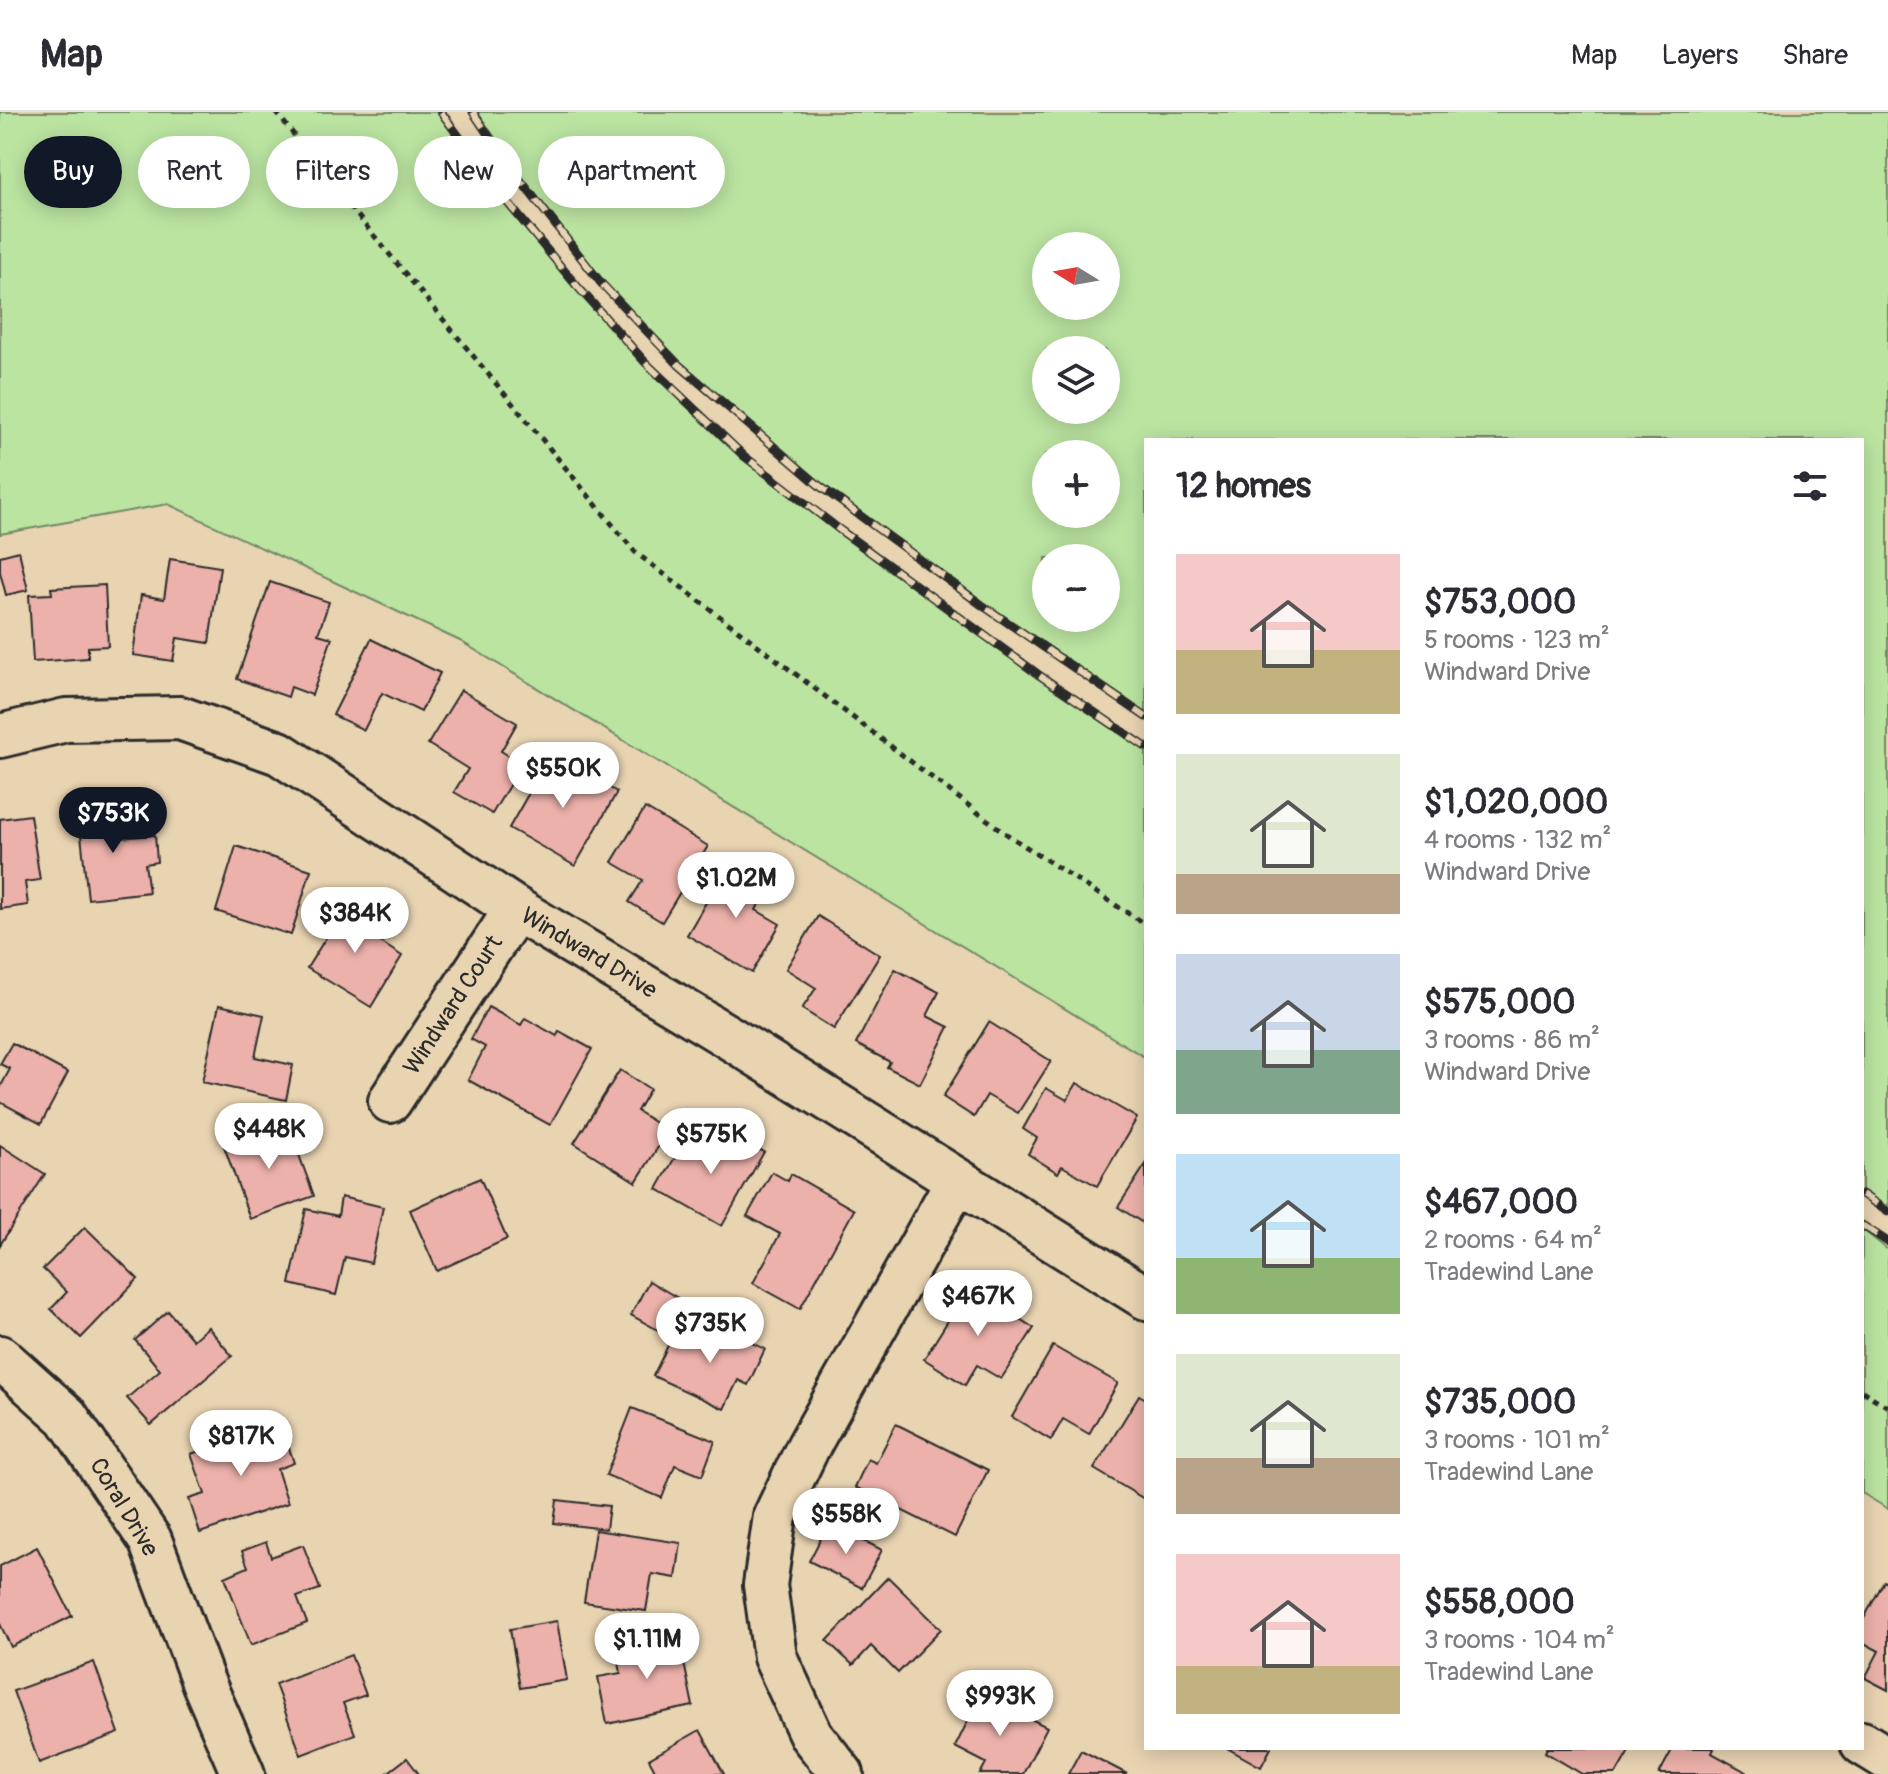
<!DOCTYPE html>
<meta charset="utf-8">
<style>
:root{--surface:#fff;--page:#f7f7f7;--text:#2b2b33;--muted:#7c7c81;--line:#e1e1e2;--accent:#111827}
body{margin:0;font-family:Pangolin,sans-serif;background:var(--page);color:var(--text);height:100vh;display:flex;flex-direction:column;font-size:30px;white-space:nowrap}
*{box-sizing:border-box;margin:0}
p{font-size:26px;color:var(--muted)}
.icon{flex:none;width:44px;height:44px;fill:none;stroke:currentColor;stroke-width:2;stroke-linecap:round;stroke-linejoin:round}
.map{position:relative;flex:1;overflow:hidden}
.side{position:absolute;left:1144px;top:326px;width:720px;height:1312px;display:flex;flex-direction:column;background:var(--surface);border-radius:0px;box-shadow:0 4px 20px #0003}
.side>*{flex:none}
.hud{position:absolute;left:24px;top:24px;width:760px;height:72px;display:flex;gap:16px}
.needle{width:52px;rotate:281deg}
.tools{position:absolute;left:1032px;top:120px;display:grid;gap:16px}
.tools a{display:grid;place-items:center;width:88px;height:88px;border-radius:50%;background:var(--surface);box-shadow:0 4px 20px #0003;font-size:40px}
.price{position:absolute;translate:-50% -68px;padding:0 18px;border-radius:28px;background:#fff;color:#222;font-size:26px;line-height:52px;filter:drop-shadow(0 2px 4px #0008)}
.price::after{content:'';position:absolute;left:50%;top:48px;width:24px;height:18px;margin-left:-12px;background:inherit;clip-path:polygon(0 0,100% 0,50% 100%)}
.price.active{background:var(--accent);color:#fff}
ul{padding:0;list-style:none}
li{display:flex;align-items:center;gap:24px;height:200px;padding:0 32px}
li span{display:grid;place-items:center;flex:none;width:224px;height:160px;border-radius:0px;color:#555}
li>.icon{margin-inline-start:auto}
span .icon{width:96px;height:96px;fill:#fffc;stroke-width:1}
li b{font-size:34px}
h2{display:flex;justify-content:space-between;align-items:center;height:96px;padding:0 32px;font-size:34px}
.chip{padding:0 28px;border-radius:36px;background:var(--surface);box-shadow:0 4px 20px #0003;font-size:28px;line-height:72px}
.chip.active{background:var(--accent);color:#fff}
header{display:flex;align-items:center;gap:48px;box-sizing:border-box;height:112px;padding:0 40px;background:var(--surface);border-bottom:2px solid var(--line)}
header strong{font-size:38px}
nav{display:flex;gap:44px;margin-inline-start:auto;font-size:28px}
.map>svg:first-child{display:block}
.green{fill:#bbe4a1;stroke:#738866;stroke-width:2;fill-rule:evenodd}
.building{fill:#ecb1aa;stroke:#2b2b2b;stroke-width:2}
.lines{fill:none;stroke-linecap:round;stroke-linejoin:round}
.minor-casing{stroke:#2b2b2b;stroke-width:48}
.path{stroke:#2b2b2b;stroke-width:5;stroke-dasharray:6 6;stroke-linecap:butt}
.minor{stroke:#e9d4b2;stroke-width:42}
.rail-casing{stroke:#2b2b2b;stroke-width:9}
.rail{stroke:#e9d4b2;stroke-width:6;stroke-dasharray:18;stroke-linecap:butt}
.labels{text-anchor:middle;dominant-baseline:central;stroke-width:6;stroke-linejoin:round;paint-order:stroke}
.street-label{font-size:24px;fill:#2b2b2b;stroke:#e9d4b2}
</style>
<header>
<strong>Map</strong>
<nav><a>Map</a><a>Layers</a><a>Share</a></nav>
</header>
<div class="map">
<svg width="1888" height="1662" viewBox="0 0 1888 1662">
<rect width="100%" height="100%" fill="#e9d4b2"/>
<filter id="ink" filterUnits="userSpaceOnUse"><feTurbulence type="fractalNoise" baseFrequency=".0125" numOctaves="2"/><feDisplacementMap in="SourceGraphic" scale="16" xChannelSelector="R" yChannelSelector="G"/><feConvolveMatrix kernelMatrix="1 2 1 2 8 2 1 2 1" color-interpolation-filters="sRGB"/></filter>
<g filter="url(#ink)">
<g class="green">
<polygon points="0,0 441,0 507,90 577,174 645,250 744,344 840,418 1039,563 1146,635 1146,946 460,529 168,392 0,422"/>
<path d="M473,0H1888V1097L1862,1080V328H1146V605L982,493L821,375L679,253L601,171L510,55ZM1046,134H1106V194H1046ZM1046,238H1106V298H1046ZM1106,342V402H1046V342ZM1046,446H1106V506H1046Z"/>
<polygon points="1862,1117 1888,1138 1888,1397 1862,1381"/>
</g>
<g class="building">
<polygon points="19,439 28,478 6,483 0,460 0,444"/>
<polygon points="170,447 220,455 209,531 177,526 173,549 133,543 141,483 164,487"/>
<polygon points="270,470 329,490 318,522 332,526 312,583 291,575 288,585 237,567"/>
<polygon points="105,473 108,534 88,535 88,546 33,550 29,483 52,482 51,476"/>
<polygon points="371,527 440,561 421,600 382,581 364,618 333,603"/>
<polygon points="461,578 517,611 501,639 522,652 492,702 454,680 468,657 428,632"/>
<polygon points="551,642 617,680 575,754 509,716"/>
<polygon points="117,692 121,726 155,723 157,750 145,752 149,780 88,787 78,696"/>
<polygon points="645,696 708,734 662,810 629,790 643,768 612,750"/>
<polygon points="30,703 40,768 25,770 28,793 0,797 0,707"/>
<polygon points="236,734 311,758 291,823 216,799"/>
<polygon points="729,751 769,775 756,798 780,812 752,861 687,823"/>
<polygon points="350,787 381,807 371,824 402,844 371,895 307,856"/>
<polygon points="818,804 880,843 834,917 802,897 816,876 786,857"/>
<polygon points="895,857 939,880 927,904 949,915 920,972 887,955 890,950 856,932"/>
<polygon points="219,893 264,903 255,945 293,953 286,988 202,970"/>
<polygon points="488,895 521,913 525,906 557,924 559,919 592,937 550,1013 468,968 485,935 471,927"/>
<polygon points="989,910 1051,949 1018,1001 987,983 974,1005 943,985"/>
<polygon points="12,931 68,961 41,1012 0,990 0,976 10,957 0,952"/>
<polygon points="620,958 650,977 637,999 668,1019 636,1070 574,1031"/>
<polygon points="1077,971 1137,1006 1097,1074 1062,1054 1058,1061 1028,1042 1037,1026 1023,1017 1046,976 1067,988"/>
<polygon points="287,1010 314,1084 250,1107 224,1034"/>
<polygon points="729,1021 764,1040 722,1114 657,1077 687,1024 717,1041"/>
<polygon points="0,1033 45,1062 0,1133"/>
<polygon points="1146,1052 1146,1113 1118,1095"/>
<polygon points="772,1060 788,1069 791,1062 854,1098 800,1197 753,1171 780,1122 747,1104"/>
<polygon points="480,1066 507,1127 437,1159 410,1098"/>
<polygon points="341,1085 383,1095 371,1151 345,1145 336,1183 290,1172 306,1097 338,1104"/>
<polygon points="85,1115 138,1167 81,1226 51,1197 67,1180 43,1157"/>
<polygon points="649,1169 683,1189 665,1222 631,1203"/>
<polygon points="971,1172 993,1186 991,1189 1034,1216 1001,1267 977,1253 965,1273 924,1247"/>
<polygon points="168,1199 193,1228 208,1215 232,1244 151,1313 127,1286 160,1258 135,1228"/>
<polygon points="710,1211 765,1237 748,1273 738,1268 724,1297 653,1264 674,1221 700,1233"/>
<polygon points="1053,1234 1118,1271 1089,1322 1063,1307 1051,1328 1012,1305"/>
<polygon points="1139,1283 1146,1287 1146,1388 1094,1357"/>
<polygon points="632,1296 715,1329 702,1364 675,1353 662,1386 606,1363"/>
<polygon points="281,1312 294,1351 277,1357 288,1391 200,1421 189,1387 205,1382 191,1342"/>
<polygon points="896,1312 988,1358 955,1425 855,1375 868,1347 876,1351"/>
<polygon points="557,1388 609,1394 606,1417 554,1411"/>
<polygon points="829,1411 882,1438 862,1476 809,1449"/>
<polygon points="595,1418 681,1431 676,1466 652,1462 646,1499 584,1490"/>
<polygon points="266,1430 271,1445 303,1433 320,1477 297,1485 307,1511 251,1533 225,1465 248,1455 242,1439"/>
<polygon points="37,1435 72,1504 11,1535 0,1512 0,1454"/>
<polygon points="888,1465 941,1517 898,1561 871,1534 853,1553 827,1529"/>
<polygon points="1884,1469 1888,1471 1888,1578 1865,1566 1879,1539 1862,1530 1862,1510"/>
<polygon points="557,1509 567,1568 520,1576 510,1517"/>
<polygon points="678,1522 693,1594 607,1612 598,1565 621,1561 616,1534"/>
<polygon points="351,1543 366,1583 343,1591 355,1622 301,1643 275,1572"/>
<polygon points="94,1550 119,1621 39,1651 13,1579"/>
<polygon points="981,1582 1047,1615 1023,1662 980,1662 986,1651 955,1635"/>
<polygon points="700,1618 724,1662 657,1662 649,1647"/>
<polygon points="1227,1636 1271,1636 1261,1655"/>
<polygon points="1547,1636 1631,1636 1616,1662 1582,1662 1545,1640"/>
<polygon points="1673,1636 1712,1636 1714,1637 1712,1641 1746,1660 1745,1662 1659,1662"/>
<polygon points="1081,1638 1127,1662 1068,1662"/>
<polygon points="407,1646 419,1662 386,1662"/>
</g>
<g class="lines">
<defs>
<g id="minor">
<polyline points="0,624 66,608 180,606 279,641 516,797 730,926 1146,1186"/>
<polyline points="390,989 516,797"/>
<polyline points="0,1245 67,1305 150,1428 204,1572 243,1662"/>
<polyline points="1862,1631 1888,1647"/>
<polyline points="842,1662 811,1623 775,1545 765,1473 775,1404 808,1335 957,1069"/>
</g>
</defs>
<use href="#minor" class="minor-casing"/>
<g class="path">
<polyline points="276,0 357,103 635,440 1005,721 1146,813"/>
<polyline points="1862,1279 1888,1295"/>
</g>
<use href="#minor" class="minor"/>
<defs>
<g id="rail">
<polyline points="441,0 507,90 577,174 645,250 744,344 840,418 1039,563 1146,635"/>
<polyline points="473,0 510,55 601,171 679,253 821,375 982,493 1146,605"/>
<polyline points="1862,1082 1888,1100"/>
<polyline points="1862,1113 1888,1130"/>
</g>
</defs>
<use href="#rail" class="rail-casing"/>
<use href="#rail" class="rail"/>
</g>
</g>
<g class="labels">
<g class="street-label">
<text transform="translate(589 841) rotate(31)">Windward Drive</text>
<text transform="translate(453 893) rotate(-57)">Windward Court</text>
<text transform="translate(124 1395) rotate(59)">Coral Drive</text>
</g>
</g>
</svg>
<div class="tools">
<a><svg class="needle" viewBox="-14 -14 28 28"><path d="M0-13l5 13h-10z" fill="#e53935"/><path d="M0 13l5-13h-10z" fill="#7c7c81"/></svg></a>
<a><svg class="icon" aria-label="layers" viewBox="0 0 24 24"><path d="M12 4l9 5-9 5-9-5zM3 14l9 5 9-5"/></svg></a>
<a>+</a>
<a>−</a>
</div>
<b class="price" style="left:563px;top:698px">$550K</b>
<b class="price active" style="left:113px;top:743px">$753K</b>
<b class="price" style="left:736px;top:808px">$1.02M</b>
<b class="price" style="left:355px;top:843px">$384K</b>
<b class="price" style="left:269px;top:1059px">$448K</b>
<b class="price" style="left:711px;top:1064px">$575K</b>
<b class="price" style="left:978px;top:1226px">$467K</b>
<b class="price" style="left:710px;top:1253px">$735K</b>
<b class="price" style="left:241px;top:1366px">$817K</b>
<b class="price" style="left:846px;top:1444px">$558K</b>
<b class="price" style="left:647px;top:1569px">$1.11M</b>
<b class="price" style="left:1000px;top:1626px">$993K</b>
<div class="hud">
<a class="chip active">Buy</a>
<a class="chip">Rent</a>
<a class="chip">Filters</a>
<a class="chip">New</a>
<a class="chip">Apartment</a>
</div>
<section class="side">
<h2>12 homes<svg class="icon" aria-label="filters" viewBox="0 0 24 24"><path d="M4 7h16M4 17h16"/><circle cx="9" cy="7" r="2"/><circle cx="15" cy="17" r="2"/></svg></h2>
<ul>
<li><span style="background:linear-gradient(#f6c9c9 60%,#c2b280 0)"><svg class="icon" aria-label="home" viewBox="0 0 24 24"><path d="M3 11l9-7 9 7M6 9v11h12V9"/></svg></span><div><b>$753,000</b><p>5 rooms · 123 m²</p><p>Windward Drive</p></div></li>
<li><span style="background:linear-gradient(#dfe7d0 75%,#b9a48a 0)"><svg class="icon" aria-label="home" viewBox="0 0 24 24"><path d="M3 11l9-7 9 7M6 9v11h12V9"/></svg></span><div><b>$1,020,000</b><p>4 rooms · 132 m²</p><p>Windward Drive</p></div></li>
<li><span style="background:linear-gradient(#c9d6e8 60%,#7fa58c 0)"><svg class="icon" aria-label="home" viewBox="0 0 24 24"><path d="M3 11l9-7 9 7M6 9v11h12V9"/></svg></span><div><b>$575,000</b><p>3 rooms · 86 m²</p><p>Windward Drive</p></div></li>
<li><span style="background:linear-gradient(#bfe0f5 65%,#8fb573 0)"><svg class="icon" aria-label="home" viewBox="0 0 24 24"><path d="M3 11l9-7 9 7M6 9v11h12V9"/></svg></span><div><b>$467,000</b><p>2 rooms · 64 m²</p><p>Tradewind Lane</p></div></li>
<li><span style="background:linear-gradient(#dfe7d0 65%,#b9a48a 0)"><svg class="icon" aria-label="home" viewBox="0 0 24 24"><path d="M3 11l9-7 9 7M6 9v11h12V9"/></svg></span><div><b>$735,000</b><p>3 rooms · 101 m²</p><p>Tradewind Lane</p></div></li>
<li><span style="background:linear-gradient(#f6c9c9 70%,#c2b280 0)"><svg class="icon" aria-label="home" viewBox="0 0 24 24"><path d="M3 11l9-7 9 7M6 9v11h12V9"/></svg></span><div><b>$558,000</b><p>3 rooms · 104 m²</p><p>Tradewind Lane</p></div></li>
</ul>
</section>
</div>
